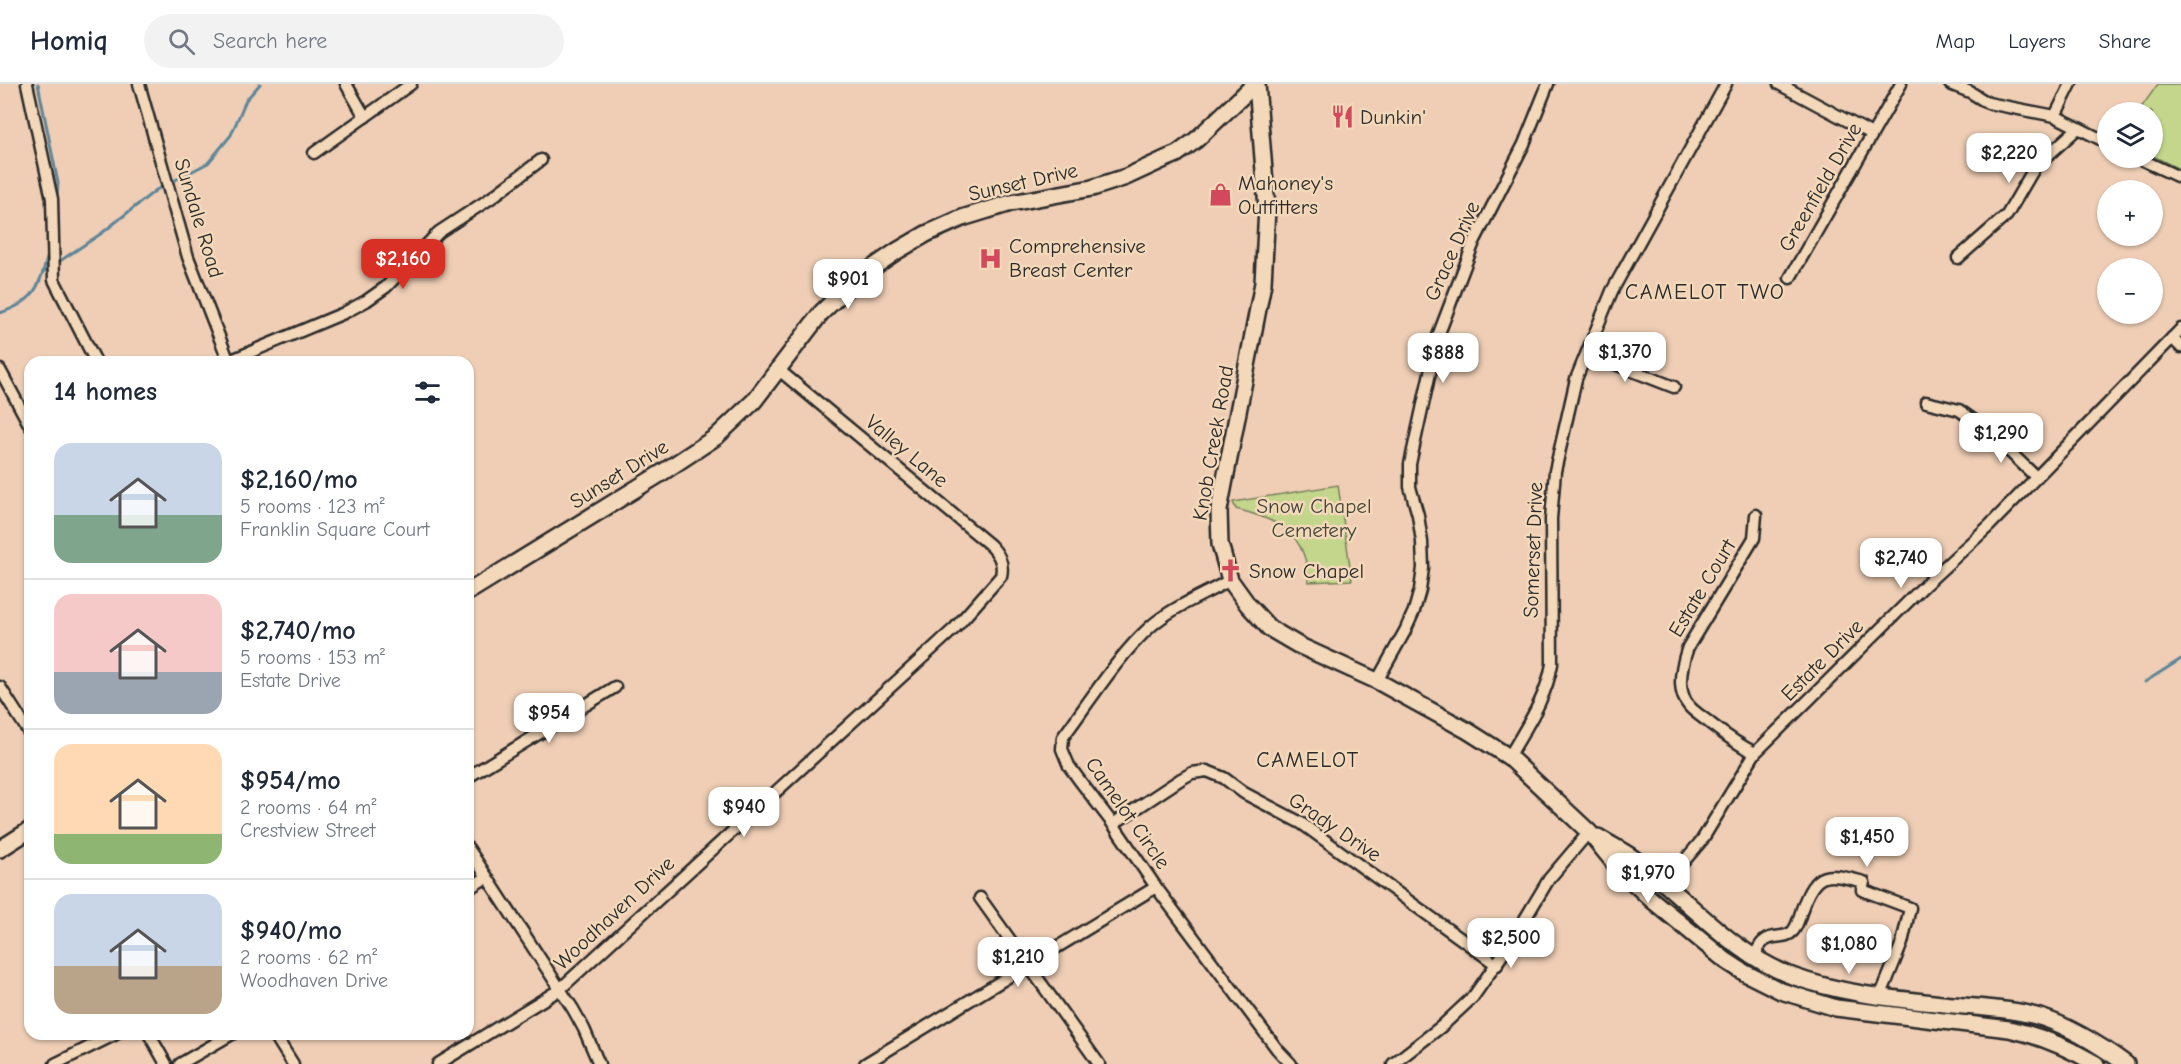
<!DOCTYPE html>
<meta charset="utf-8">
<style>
:root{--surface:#fff;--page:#f2f2f3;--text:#1f2937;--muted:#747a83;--line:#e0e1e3;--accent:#d93025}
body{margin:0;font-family:"Comic Neue",sans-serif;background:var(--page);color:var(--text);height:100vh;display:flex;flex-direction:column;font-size:22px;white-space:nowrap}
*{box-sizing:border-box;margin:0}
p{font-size:20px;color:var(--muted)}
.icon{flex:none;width:33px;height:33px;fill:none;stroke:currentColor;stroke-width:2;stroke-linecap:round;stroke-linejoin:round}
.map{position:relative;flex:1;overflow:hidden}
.side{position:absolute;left:24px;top:272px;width:450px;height:684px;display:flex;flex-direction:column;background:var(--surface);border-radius:18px;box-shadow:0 2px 4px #0004}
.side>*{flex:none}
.fabs{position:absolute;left:2097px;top:18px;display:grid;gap:12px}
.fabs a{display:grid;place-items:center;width:66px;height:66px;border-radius:50%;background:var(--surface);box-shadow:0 2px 4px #0004;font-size:30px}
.price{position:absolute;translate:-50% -51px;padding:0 14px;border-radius:12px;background:#fff;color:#222;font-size:20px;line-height:39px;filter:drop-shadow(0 2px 3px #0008)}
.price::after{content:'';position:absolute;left:50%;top:36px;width:18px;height:14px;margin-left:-9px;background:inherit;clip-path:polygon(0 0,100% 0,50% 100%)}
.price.selected{background:var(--accent);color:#fff}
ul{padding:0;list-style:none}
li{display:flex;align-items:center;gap:18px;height:150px;padding:0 30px}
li+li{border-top:2px solid var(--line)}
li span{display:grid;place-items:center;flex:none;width:168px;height:120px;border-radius:18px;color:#555}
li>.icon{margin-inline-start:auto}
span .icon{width:72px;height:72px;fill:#fffc;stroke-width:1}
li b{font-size:26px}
h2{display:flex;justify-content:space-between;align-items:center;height:72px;padding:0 30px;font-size:26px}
header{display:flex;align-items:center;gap:36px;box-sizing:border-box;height:84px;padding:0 30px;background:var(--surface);border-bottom:2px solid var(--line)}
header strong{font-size:28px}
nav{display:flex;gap:33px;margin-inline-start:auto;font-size:21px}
.search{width:420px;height:54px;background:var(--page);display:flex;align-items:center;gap:15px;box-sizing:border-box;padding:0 21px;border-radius:33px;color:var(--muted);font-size:22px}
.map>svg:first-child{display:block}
.green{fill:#c3d68b;stroke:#77805b;stroke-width:1.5}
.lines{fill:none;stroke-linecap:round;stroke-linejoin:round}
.stream{stroke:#5f8699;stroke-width:3}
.street-casing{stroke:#2b2b2b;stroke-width:15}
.secondary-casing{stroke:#2b2b2b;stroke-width:20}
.street{stroke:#f3d8ba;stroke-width:10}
.secondary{stroke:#f3d8ba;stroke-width:15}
.labels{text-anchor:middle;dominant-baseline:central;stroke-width:5;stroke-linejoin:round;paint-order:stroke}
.poi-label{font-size:21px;fill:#2b2b2b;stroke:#f3d8ba;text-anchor:start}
.street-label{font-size:21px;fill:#2b2b2b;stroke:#f3d8ba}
.park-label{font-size:21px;fill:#424539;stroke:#f3d8ba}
.neighbourhood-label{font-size:22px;letter-spacing:1.5px;fill:#2b2b2b;stroke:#f3d8ba}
</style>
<header>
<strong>Homiq</strong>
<div class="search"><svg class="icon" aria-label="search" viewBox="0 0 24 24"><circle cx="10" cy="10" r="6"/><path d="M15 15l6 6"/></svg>Search here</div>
<nav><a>Map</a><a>Layers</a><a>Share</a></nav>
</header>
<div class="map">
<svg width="2181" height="980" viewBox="0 0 2181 980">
<rect width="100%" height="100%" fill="#efceb5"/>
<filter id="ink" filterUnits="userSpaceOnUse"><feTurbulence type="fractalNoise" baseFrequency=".0167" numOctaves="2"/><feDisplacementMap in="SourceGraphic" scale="12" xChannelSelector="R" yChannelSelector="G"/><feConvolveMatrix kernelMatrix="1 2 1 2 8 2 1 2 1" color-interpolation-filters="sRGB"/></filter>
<g filter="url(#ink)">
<g class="green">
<polygon points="2158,0 2181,0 2181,86 2153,72 2152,28 2138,28"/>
<path d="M1338,401L1352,496L1309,498C1306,449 1280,436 1236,425L1233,418Z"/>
</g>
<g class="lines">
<g class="stream">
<polyline points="38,0 58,99 57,116"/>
<polyline points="57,179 102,149 156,106 208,79 231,51 246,16 260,0"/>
<polyline points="43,188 51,183"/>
<path d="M0,229C37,217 39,202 49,167"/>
<polyline points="2145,598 2181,575"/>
</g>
<defs>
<g id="street">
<polyline points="27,0 52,115 54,196 96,278"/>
<polyline points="139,0 188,173 229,278"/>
<polyline points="346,0 365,33"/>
<polyline points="1779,0 1872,50"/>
<polyline points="1950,0 1970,8 1988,19 2055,32 2108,59"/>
<polyline points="2055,32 2071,0"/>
<polyline points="314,69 411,0"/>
<polyline points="2138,74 2181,94"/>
<polyline points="1958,174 2007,131 2035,83 2077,45"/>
<polyline points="1790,194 1901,0"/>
<polyline points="2172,254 2181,263"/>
<polyline points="1587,269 1674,303"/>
<polyline points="229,277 344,229 366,217 386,203 439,148 491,114 541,76"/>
<polyline points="0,286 30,342"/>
<polyline points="1926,318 1959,326 1986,345 2036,393"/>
<path d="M1230,496C1204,511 1172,523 1150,543C1117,573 1090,617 1063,653L1062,665L1069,682L1080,697L1113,740L1156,803L1277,965L1291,980"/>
<polyline points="1377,597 1405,547 1414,527 1420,506 1423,484 1422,458 1418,431 1410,403 1410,380 1438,252 1474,158 1524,60 1548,0"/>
<polyline points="0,603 30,650"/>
<path d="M1755,669C1739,661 1725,651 1711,640C1704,634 1695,629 1689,622C1675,606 1682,580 1688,563L1754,454L1756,431"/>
<path d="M1509,673C1526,643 1546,615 1552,580L1551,435L1555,387L1576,295L1612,207L1726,0"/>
<polyline points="468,693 615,603"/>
<polyline points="1113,740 1181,695 1192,689 1207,687 1224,694 1244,709 1301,739 1497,881"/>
<polyline points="468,764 573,925 584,945 599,980"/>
<polyline points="1664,801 1702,756 1755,669 1926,500 1989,442 2181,245"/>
<polyline points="468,805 487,793"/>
<polyline points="980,814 1099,980"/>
<path d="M1753,874C1756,869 1759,862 1763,858C1772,849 1785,856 1793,847C1798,841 1800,831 1802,825C1816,785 1827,789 1864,798L1862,806L1910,824L1902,859L1880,913"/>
<polyline points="149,950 166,980"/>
<polyline points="274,950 293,980"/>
<polyline points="55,980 116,950"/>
<polyline points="180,980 232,950"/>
<path d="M438,980L559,906L955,544L1001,492C1004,479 999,470 990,461L779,286"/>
<polyline points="865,980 1156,803"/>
<polyline points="1393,980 1442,942 1473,913 1510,860 1549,795 1589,748"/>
</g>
<g id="secondary">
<path d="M1257,0L1267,124L1263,199L1219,426L1220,460L1230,496L1248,521L1269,544L1298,561L1377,597L1468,647L1509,673L1589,748L1620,786L1652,816L1725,876L1745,889L1781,907L1836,924L2009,945C2041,952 2069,964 2096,980"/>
<polyline points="468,508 660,390 716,353 754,317 821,229 856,195 897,167 926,150 962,134 1011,119 1092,104 1126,93 1165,75 1177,70 1196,56 1255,0"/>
<path d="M1598,753C1609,760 1622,766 1633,774C1687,813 1728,868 1792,892C1844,911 1899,915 1953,921C1982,924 2015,925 2043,934C2073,944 2101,962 2126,980"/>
<polyline points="0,765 30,746"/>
</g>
</defs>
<use href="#street" class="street-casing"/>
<use href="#secondary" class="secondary-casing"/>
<use href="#street" class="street"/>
<use href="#secondary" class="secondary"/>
</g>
</g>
<defs>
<symbol id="restaurant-bare" viewBox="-9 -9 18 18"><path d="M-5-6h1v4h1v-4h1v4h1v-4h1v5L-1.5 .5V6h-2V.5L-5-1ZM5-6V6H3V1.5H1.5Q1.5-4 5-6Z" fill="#d1495b" stroke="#f3d8ba" stroke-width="2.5" paint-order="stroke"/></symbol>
<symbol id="shop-bare" viewBox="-9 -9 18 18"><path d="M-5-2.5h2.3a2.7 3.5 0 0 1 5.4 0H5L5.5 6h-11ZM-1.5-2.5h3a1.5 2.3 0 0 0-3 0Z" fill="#d1495b" stroke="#f3d8ba" stroke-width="2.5" paint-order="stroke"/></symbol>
<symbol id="hospital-bare" viewBox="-9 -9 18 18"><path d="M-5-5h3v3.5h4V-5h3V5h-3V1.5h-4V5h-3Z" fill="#d1495b" stroke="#f3d8ba" stroke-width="2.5" paint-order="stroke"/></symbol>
<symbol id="church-bare" viewBox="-9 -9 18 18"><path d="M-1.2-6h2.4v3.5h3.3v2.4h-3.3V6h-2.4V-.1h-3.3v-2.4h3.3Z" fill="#d1495b" stroke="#f3d8ba" stroke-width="2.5" paint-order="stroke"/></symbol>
</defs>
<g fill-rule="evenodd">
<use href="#restaurant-bare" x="1326" y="16" width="33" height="33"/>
<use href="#shop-bare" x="1204" y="94" width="33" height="33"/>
<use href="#hospital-bare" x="974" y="158" width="33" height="33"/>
<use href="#church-bare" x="1214" y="470" width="33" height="33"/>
</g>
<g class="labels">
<g class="poi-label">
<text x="1360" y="33">Dunkin'</text>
<text x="1238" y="99">Mahoney's<tspan x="1238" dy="24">Outfitters</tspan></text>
<text x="1009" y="162">Comprehensive<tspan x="1009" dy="24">Breast Center</tspan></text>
<text x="1249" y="487">Snow Chapel</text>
</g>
<g class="street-label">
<text transform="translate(1023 98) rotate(-13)">Sunset Drive</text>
<text transform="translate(1820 103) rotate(-60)">Greenfield Drive</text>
<text transform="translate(199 134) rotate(73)">Sundale Road</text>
<text transform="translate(1452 167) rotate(-66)">Grace Drive</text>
<text transform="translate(1213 359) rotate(-80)">Knob Creek Road</text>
<text transform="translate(907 367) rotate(40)">Valley Lane</text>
<text transform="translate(619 390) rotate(-32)">Sunset Drive</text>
<text transform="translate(1533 466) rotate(-88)">Somerset Drive</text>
<text transform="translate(1702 504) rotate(-59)">Estate Court</text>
<text transform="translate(1822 576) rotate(-45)">Estate Drive</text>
<text transform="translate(1128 729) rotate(55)">Camelot Circle</text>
<text transform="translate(1335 743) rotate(34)">Grady Drive</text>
<text transform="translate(614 829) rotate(-43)">Woodhaven Drive</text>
</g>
<g class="park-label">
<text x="1314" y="422">Snow Chapel<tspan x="1314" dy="24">Cemetery</tspan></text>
</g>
<g class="neighbourhood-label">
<text x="1705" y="208">CAMELOT TWO</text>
<text x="1308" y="676">CAMELOT</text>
</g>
</g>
</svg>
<div class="fabs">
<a><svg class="icon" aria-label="layers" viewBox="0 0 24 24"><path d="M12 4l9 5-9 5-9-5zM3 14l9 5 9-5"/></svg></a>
<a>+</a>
<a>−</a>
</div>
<b class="price" style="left:2009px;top:100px">$2,220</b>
<b class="price selected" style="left:403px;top:206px">$2,160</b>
<b class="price" style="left:848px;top:226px">$901</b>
<b class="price" style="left:1625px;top:299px">$1,370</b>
<b class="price" style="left:1443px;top:300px">$888</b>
<b class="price" style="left:2001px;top:380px">$1,290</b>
<b class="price" style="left:1901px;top:505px">$2,740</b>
<b class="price" style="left:549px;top:660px">$954</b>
<b class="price" style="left:744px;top:754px">$940</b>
<b class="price" style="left:1867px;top:784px">$1,450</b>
<b class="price" style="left:1648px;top:820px">$1,970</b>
<b class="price" style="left:1511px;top:885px">$2,500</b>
<b class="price" style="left:1849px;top:891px">$1,080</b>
<b class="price" style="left:1018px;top:904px">$1,210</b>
<section class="side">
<h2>14 homes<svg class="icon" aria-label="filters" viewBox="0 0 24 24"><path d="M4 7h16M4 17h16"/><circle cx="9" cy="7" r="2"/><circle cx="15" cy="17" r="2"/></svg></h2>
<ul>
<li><span style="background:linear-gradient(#c9d6e8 60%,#7fa58c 0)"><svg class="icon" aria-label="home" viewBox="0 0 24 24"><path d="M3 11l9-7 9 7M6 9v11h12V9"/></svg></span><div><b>$2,160/mo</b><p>5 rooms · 123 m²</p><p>Franklin Square Court</p></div></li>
<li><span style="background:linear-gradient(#f6c9c9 65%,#9aa5b1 0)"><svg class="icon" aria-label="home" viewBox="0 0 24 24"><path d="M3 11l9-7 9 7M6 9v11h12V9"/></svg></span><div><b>$2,740/mo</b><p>5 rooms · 153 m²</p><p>Estate Drive</p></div></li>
<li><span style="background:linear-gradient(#ffd9b3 75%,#8fb573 0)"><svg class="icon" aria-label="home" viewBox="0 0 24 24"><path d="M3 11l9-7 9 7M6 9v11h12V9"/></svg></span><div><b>$954/mo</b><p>2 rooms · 64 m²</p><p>Crestview Street</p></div></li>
<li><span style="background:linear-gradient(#c9d6e8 60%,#b9a48a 0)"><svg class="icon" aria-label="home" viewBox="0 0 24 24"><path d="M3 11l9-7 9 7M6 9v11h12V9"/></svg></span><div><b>$940/mo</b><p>2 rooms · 62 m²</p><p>Woodhaven Drive</p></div></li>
</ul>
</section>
</div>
